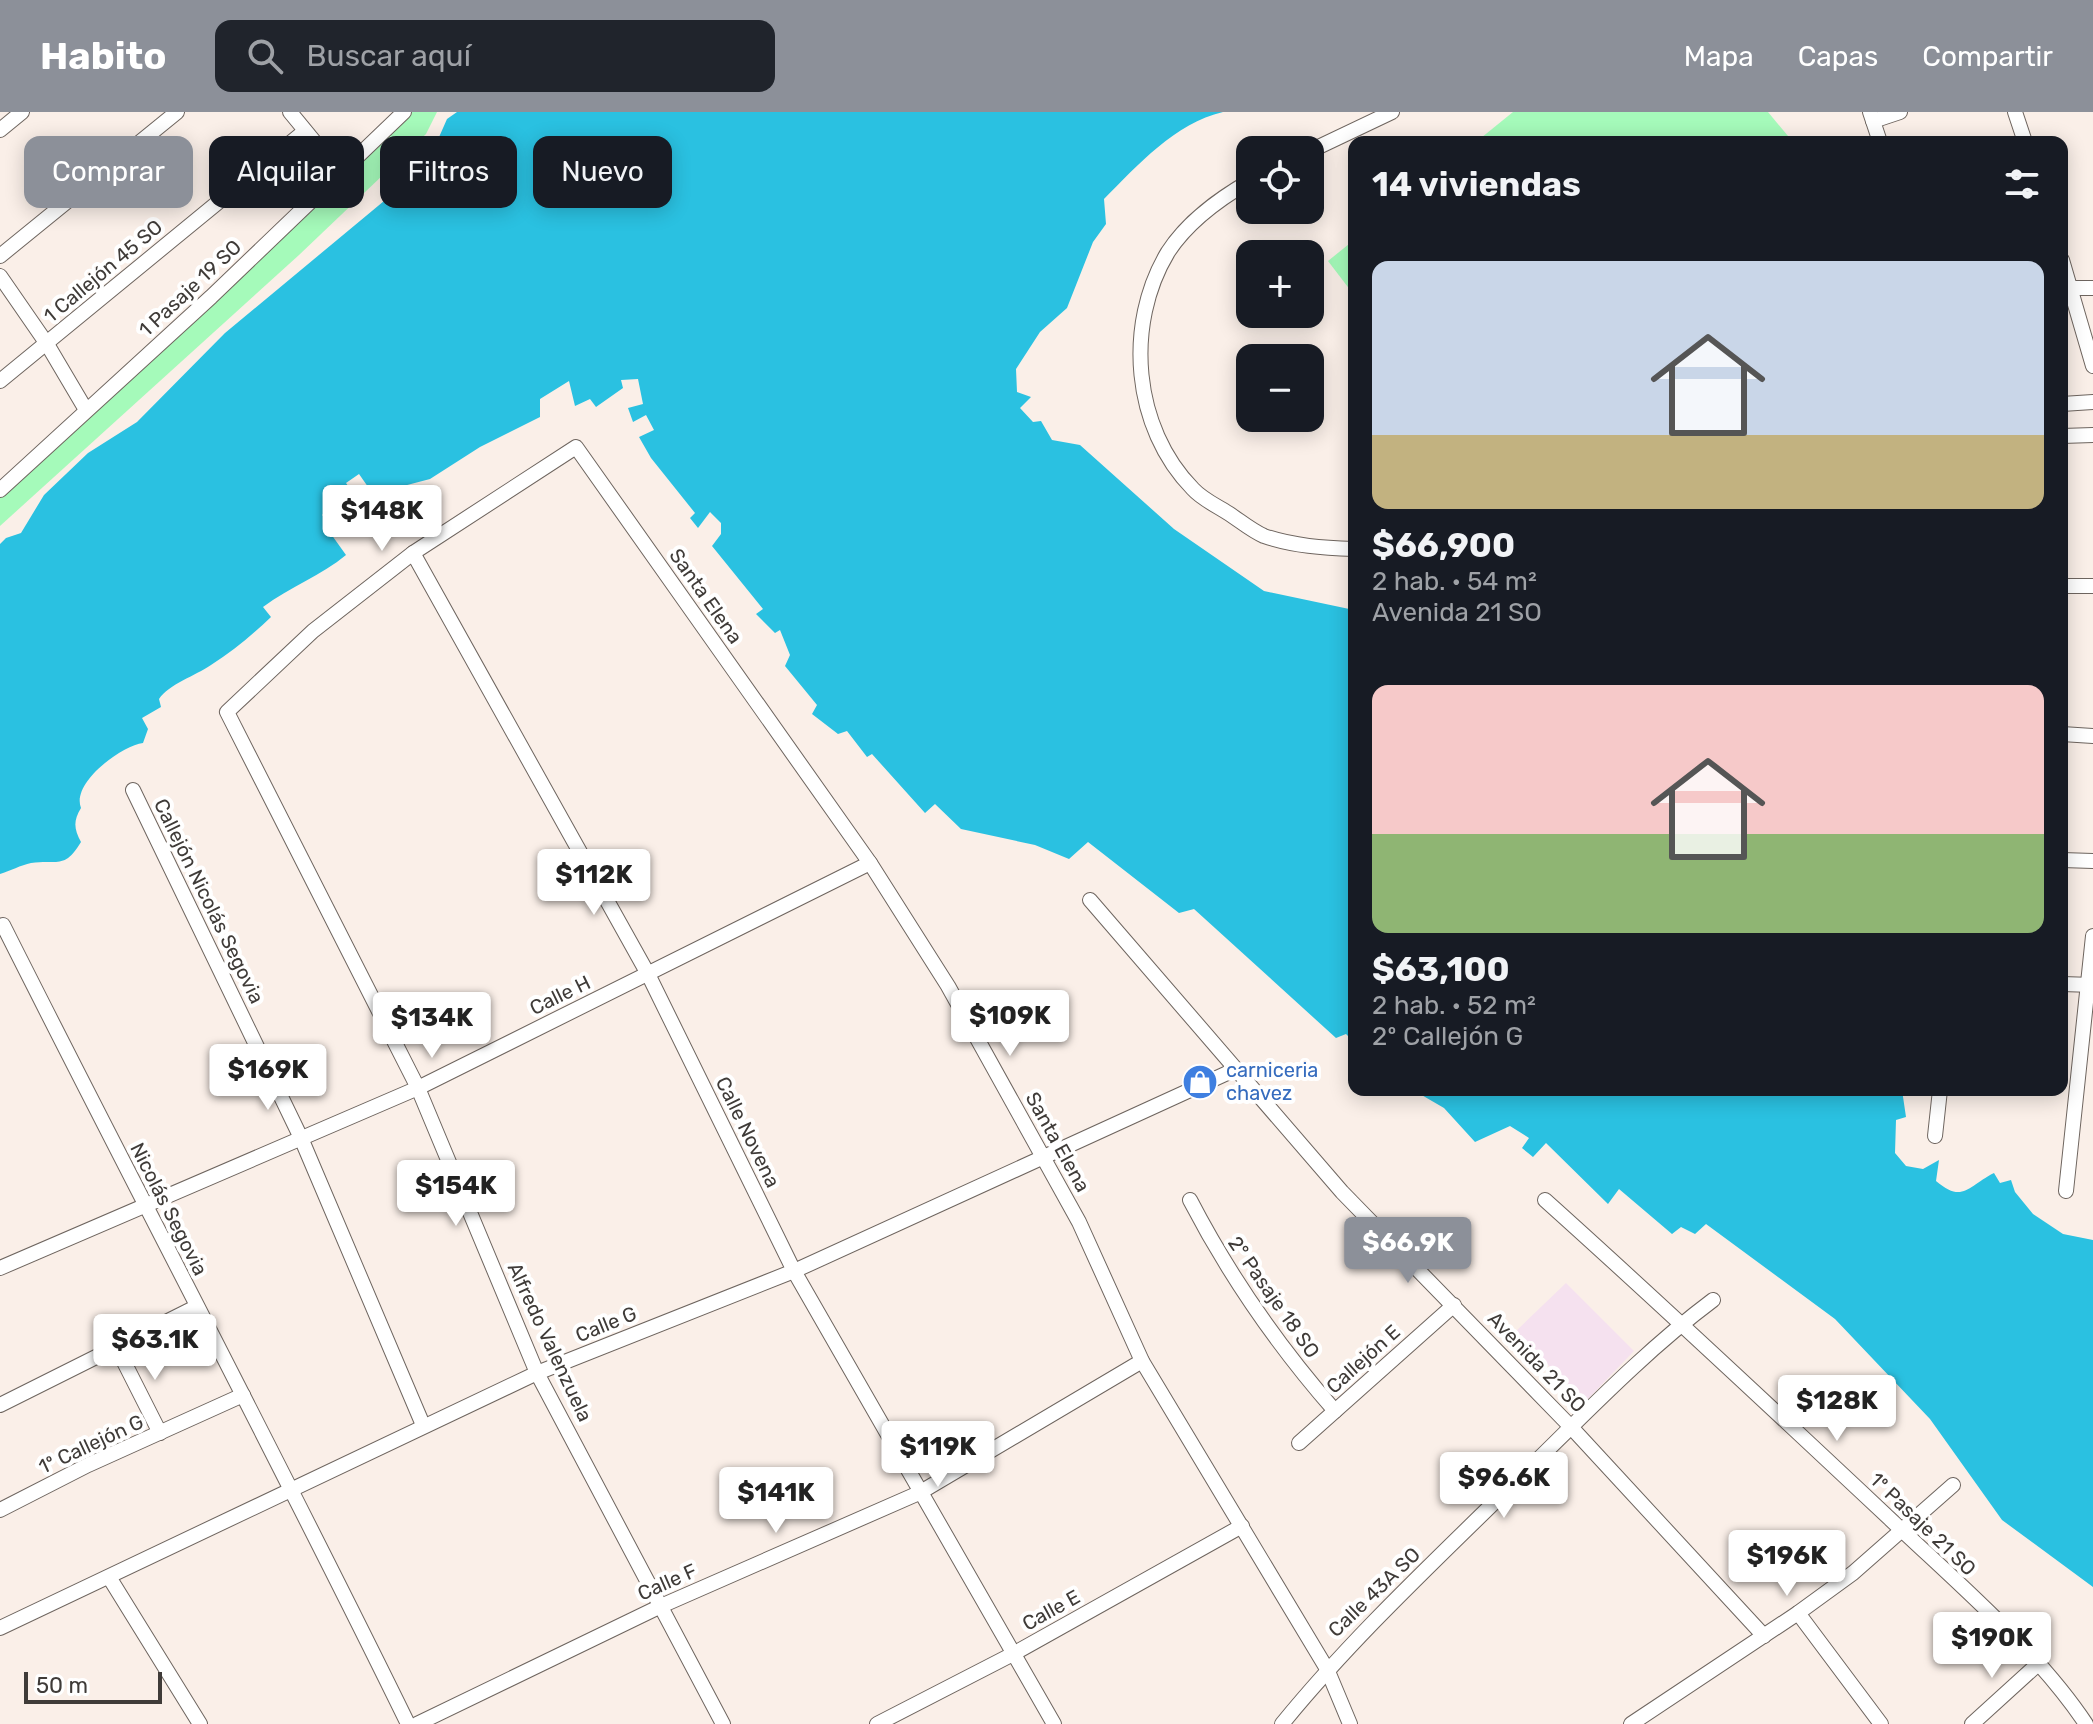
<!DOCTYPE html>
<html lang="es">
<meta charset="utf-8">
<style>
:root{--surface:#171b24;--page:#20242c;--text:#f1f3f6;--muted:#9ea1a6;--accent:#8c9099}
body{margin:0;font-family:Rubik,sans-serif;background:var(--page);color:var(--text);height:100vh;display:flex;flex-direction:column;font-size:30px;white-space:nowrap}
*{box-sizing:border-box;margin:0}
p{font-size:26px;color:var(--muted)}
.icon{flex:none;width:44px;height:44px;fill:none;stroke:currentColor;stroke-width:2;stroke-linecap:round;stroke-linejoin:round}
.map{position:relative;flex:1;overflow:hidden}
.drawer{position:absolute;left:1348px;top:24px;width:720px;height:960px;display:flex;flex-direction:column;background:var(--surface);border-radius:16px;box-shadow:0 4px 20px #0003}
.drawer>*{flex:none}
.guide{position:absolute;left:24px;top:24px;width:760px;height:72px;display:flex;gap:16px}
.buttons{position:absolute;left:1236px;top:24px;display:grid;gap:16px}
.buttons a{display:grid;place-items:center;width:88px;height:88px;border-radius:16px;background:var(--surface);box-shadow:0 4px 20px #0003;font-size:40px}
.scale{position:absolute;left:24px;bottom:20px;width:138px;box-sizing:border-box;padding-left:8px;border:4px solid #3f3b38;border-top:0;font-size:22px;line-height:28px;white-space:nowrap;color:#3f3b38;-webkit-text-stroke:6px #fff;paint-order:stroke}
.price{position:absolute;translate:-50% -68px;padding:0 18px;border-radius:8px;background:#fff;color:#222;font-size:26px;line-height:52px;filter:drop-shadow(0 2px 4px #0008)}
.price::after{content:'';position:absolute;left:50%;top:48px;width:24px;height:18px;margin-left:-12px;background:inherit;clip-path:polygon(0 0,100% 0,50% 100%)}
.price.active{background:var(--accent);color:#fff}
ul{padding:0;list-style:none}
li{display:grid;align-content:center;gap:16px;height:424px;padding:0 24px}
li span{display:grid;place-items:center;height:248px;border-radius:16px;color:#555}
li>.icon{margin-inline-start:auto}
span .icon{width:144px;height:144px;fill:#fffc;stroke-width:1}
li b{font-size:34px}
h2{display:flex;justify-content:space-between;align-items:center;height:96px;padding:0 24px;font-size:34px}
.chip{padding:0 28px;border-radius:16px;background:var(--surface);box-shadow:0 4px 20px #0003;font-size:28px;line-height:72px}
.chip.active{background:var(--accent);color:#fff}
header{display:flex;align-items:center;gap:48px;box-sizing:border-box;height:112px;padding:0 40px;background:var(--accent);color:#fff}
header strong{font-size:38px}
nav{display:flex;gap:44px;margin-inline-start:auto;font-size:28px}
.search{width:560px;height:72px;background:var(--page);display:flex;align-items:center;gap:20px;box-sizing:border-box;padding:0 28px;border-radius:16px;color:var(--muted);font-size:30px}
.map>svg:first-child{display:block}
.education{fill:#f5e1ef}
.green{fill:#a5faba}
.water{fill:#2ac1e1}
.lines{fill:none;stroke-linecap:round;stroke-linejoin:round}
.street-casing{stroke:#6e655f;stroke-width:16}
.street{stroke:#fff;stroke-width:14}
.labels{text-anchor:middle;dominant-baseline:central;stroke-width:8;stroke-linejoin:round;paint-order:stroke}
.street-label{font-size:20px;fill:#3f3b38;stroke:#fff}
.shop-label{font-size:20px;fill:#366cbe;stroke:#fff;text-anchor:start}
</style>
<header>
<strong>Habito</strong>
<div class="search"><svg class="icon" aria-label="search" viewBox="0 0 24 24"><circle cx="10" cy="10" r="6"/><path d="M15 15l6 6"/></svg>Buscar aquí</div>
<nav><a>Mapa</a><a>Capas</a><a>Compartir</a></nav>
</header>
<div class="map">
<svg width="2093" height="1612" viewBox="0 0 2093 1612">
<rect width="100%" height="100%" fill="#faefe8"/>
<polygon class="education" points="1566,1171 1634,1239 1585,1290 1515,1220"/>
<g class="green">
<polygon points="411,0 437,0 426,22 299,143 0,414 0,383"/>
<polygon points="1513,0 1768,0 1793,30 1476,30"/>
<polygon points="1354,128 1354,183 1328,149"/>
</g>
<g class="water">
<path d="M457,0H1223C1175,11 1138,53 1104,87L1106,112L1093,130L1067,196L1040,220L1016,257L1017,280L1031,285L1020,296L1033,310L1041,309L1052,328L1080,333L1174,417L1264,479L1354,498V930L1346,922L1336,926L1194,797L1179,801L1088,730L1069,747L1035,733L961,717L935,692L925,701L872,642L867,645L847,619L838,622L812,602L817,593L785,554L790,543L780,518L775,521L756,502L763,497L712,434L721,422V411L710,400L698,416L690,406L695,401L651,346L639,325L654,318L646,303L633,310L628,296L643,292L638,267L621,268L623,276L596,295L590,287L575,294L569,269L540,287V305L480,335L430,367L373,382L359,362L346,371L351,378L322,403L336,416L331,422L346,443C322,463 290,475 263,495L271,505C252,523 233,539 211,553C195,564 169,572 159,587L161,595L142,606L148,617L143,631C121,634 71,671 81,696C73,709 74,717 81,730C64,758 58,747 31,751C21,753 10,759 0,762V432L6,426L21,421L44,383L88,341L137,310L225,221L384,89L436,32L447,7Z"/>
<path d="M1413,978H1902L1906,1005L1896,1008L1895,1041L1906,1054L1923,1057L1939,1048L1936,1069C1963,1092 1968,1074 1994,1061L2000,1071L2011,1068L2015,1080L2033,1102L2063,1122L2093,1128V1475L2002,1408L1930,1307L1835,1207L1706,1112L1695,1122L1681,1115L1672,1122L1619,1077L1608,1092L1546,1031L1533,1045L1522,1036L1529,1026L1510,1014L1475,1030L1444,996Z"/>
</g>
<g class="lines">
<defs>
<g id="street">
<polyline points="290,0 341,62"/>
<polyline points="1870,0 1880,30"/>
<polyline points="2015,0 2025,30"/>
<polyline points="1873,9 1900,0"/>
<polyline points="0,18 22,0"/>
<polyline points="1310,39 1392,0"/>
<path d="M1250,69C1219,87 1188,109 1168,140C1124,213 1133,316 1193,377C1202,387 1217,394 1228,401C1239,408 1252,419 1264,424C1293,434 1324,436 1354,437"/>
<polyline points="0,144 177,0"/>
<polyline points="2062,148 2093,254"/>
<polyline points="0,164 47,232 86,298"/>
<polyline points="2071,176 2093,176"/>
<polyline points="0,269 305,19"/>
<polyline points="2062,292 2093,290"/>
<polyline points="2062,324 2093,323"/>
<polyline points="0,378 211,185 404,0"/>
<polyline points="413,441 648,862 794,1159 1054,1612"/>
<polyline points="2062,474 2093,474"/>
<polyline points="2062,622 2093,624"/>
<polyline points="133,678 301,1026 423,1313"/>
<polyline points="2062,748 2093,749"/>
<polyline points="1090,788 1342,1080 1571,1315 1764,1524"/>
<path d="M3,813C137,1080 277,1344 408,1612"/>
<polyline points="2062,872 2093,873"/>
<polyline points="1935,1024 1940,978"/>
<polyline points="2066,1079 2093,824"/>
<path d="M1190,1088C1230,1165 1278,1234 1335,1299"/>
<path d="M1545,1088C1661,1192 1775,1299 1889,1406C1954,1468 2037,1538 2086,1612"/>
<polyline points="0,1156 418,976 870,751"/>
<polyline points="117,1236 160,1321"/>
<polyline points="0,1293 196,1195"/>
<polyline points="1299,1331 1454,1193"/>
<polyline points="0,1398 88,1353 243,1283"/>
<polyline points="109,1465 200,1612"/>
<polyline points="1798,1501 1881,1612"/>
<polyline points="0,1516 537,1261 794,1159 1234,958"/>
<polyline points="417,1612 661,1494 919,1381 1142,1249"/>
<polyline points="723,1612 537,1261 418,976 227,600 313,519 413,441 576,335 870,751 948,874 1079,1110 1142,1249 1327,1557 1350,1612"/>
<polyline points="877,1612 1013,1542 1242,1414"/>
<path d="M1282,1612C1353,1525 1435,1449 1515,1370C1579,1308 1642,1241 1713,1188"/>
<polyline points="1631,1612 1798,1501 1853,1461 1953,1373"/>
<polyline points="1972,1612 2038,1552"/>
</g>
</defs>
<use href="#street" class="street-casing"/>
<use href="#street" class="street"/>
</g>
<defs>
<symbol id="shop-disc" viewBox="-11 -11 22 22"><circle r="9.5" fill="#3f7fe0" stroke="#fff"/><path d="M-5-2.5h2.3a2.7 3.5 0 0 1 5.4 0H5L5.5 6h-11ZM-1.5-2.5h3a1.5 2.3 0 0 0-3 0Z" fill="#fff"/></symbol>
</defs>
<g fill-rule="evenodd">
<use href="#shop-disc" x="1180" y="950" width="40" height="40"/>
</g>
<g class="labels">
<g class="street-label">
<text transform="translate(103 159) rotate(-40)">1 Callejón 45 SO</text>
<text transform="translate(190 176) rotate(-43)">1 Pasaje 19 SO</text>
<text transform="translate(706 484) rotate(55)">Santa Elena</text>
<text transform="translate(209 789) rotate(64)">Callejón Nicolás Segovia</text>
<text transform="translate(560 883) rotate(-26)">Calle H</text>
<text transform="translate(748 1020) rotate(64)">Calle Novena</text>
<text transform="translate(1058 1030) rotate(61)">Santa Elena</text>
<text transform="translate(169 1097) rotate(63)">Nicolás Segovia</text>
<text transform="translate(1274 1185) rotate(55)">2° Pasaje 18 SO</text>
<text transform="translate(606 1212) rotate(-22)">Calle G</text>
<text transform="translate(550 1230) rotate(65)">Alfredo Valenzuela</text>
<text transform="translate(1363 1247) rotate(-42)">Callejón E</text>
<text transform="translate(1537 1250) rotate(46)">Avenida 21 SO</text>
<text transform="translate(91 1332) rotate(-25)">1º Callejón G</text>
<text transform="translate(1923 1412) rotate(44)">1º Pasaje 21 SO</text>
<text transform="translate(667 1470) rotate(-24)">Calle F</text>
<text transform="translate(1374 1480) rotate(-44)">Calle 43A SO</text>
<text transform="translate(1051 1498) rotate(-29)">Calle E</text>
</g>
<g class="shop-label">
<text x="1226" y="958">carniceria<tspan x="1226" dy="23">chavez</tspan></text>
</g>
</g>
</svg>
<div class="buttons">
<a><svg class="icon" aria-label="locate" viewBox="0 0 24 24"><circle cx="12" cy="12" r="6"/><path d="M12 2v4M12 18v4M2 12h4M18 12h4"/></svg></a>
<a>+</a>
<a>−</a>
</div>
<div class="scale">50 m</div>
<b class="price" style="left:382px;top:441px">$148K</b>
<b class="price" style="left:594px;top:805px">$112K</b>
<b class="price" style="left:1010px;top:946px">$109K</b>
<b class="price" style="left:432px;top:948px">$134K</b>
<b class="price" style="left:268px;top:1000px">$169K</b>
<b class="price" style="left:456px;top:1116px">$154K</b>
<b class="price active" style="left:1408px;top:1173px">$66.9K</b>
<b class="price" style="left:155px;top:1270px">$63.1K</b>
<b class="price" style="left:1837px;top:1331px">$128K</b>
<b class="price" style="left:938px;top:1377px">$119K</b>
<b class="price" style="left:1504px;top:1408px">$96.6K</b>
<b class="price" style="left:776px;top:1423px">$141K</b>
<b class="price" style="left:1787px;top:1486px">$196K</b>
<b class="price" style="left:1992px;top:1568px">$190K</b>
<div class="guide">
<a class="chip active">Comprar</a>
<a class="chip">Alquilar</a>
<a class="chip">Filtros</a>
<a class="chip">Nuevo</a>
</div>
<section class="drawer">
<h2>14 viviendas<svg class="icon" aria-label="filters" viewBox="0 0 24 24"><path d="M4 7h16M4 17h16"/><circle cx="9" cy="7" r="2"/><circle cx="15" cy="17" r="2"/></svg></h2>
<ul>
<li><span style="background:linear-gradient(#c9d6e8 70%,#c2b280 0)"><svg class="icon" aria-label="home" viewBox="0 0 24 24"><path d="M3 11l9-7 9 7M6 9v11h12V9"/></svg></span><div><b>$66,900</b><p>2 hab. · 54 m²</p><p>Avenida 21 SO</p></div></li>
<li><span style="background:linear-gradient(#f6c9c9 60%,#8fb573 0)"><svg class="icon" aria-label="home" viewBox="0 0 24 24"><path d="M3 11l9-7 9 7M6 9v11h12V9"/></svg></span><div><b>$63,100</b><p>2 hab. · 52 m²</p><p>2º Callejón G</p></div></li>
</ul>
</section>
</div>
